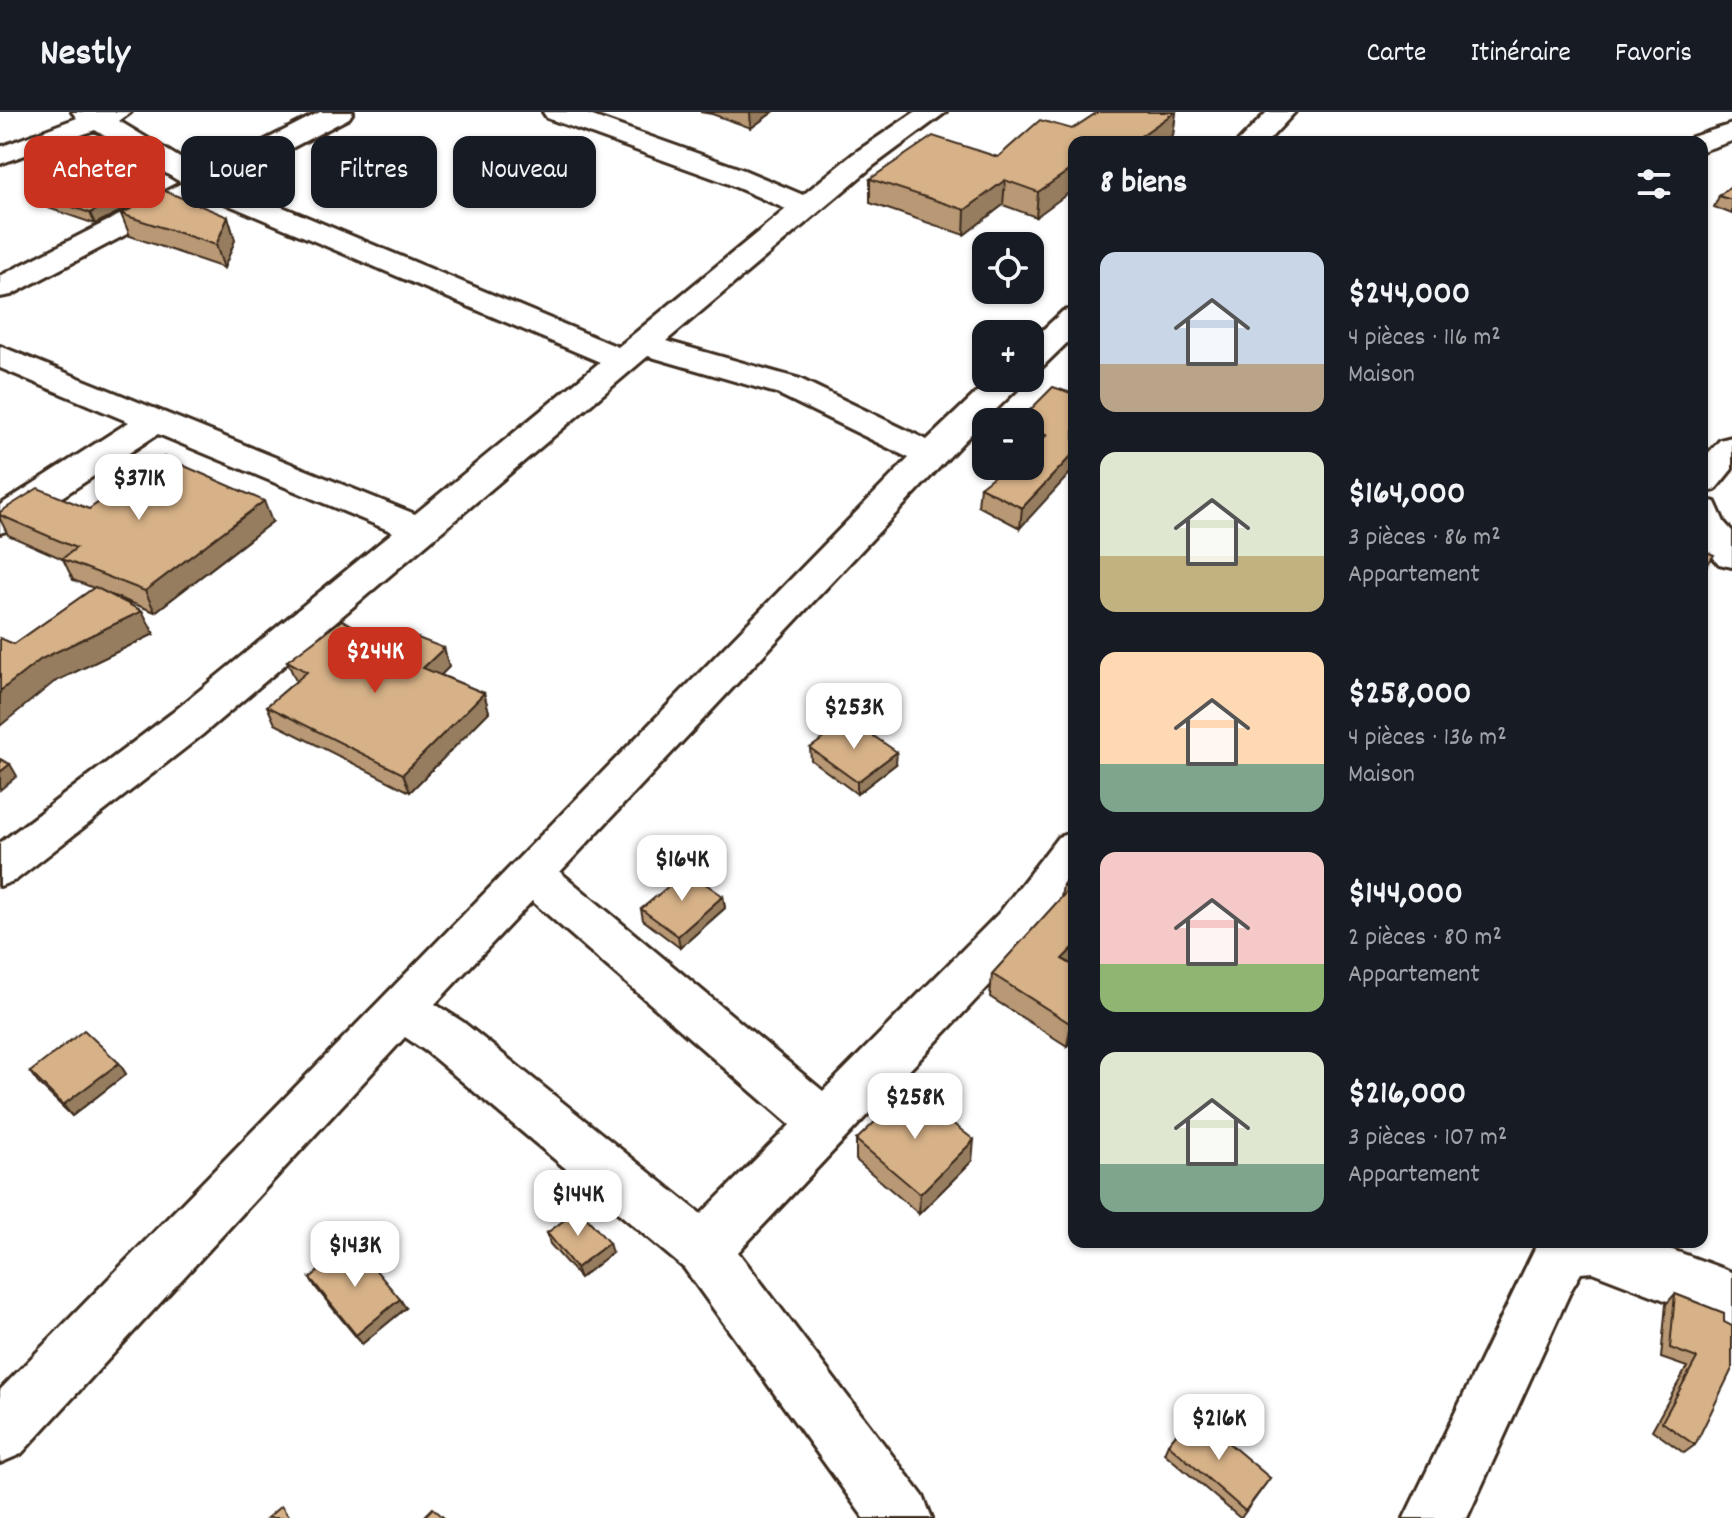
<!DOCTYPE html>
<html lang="fr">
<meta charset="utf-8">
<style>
:root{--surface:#171b24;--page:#242831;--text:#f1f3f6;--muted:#9ea1a6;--line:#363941;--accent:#c8321e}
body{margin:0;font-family:Dekko,sans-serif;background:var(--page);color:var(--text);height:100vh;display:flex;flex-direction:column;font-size:30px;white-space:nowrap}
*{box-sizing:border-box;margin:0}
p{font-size:26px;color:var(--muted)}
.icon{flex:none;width:44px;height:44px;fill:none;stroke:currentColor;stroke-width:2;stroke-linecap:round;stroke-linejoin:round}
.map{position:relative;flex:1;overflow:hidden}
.side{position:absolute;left:1068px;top:24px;width:640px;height:1112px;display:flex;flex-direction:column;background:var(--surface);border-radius:16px;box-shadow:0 2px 6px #0004}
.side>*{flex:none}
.hud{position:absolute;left:24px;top:24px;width:760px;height:72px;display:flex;gap:16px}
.buttons{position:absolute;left:972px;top:120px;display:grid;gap:16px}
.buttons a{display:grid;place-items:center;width:72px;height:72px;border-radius:16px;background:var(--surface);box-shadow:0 2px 6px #0004;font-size:40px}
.price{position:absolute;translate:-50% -68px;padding:0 18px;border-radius:16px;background:#fff;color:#222;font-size:26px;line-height:52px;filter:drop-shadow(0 2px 4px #0008)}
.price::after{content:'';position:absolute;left:50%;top:48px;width:24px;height:18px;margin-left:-12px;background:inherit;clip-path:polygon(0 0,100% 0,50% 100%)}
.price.selected{background:var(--accent);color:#fff}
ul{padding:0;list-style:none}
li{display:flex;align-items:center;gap:24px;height:200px;padding:0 32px}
li span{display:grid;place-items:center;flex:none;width:224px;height:160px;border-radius:16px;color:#555}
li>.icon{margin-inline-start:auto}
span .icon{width:96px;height:96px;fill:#fffc;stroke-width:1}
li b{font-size:34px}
h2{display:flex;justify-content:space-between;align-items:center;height:96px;padding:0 32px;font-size:34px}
.chip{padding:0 28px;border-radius:16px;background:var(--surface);box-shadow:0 2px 6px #0004;font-size:28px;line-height:72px}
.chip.selected{background:var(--accent);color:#fff}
header{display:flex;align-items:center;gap:48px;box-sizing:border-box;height:112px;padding:0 40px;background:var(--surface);border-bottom:2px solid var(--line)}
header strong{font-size:38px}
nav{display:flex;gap:44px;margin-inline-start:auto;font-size:28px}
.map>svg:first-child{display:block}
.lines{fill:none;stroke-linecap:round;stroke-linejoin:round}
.street-casing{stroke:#3b2a1e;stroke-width:6}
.secondary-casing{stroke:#3b2a1e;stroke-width:6}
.street{fill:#fff;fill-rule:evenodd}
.secondary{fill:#fff;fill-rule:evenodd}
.wall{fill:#b99975;stroke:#3b2a1e;stroke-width:2}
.shaded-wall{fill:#967d5f;stroke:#3b2a1e;stroke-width:2}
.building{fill:#d7b288;stroke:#3b2a1e;stroke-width:2}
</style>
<header>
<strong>Nestly</strong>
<nav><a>Carte</a><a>Itinéraire</a><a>Favoris</a></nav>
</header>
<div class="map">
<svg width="1732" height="1406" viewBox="0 0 1732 1406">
<rect width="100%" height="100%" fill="#fff"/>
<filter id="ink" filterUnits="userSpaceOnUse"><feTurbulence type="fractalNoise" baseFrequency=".0125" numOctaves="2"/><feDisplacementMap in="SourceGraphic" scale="16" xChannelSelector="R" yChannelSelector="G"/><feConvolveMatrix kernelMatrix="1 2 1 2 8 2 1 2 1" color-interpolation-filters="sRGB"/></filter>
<g filter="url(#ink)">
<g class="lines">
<defs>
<g id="street">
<path d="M72,0H131L119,9L203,60L320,0H353L349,6L225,71L618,235L786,97L724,70L547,6L543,0H581L744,58L803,83L853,42L915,0H946L873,54L666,229L800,267L927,328L992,266H1028L964,329L560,760L823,979L1000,800L1058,725L1074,720V771L1034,826L738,1140L923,1384L932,1406H864L684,1156L427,940L405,925L21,1342L0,1351V1278L909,346L776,281L648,244L202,623L16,768L0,774V731L172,601L393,420L158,322L13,417L0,421V393L129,310L0,256V234L415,402L600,250L203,82L11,183L0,185V164L182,71L95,18L0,52V35L77,6ZM532,789L790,1013L701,1102L463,910L435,892Z"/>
<polygon points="1267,0 1295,0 1267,30 1238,30"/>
<polygon points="1732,12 1732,29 1702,39 1702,30 1689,30 1692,25"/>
<polygon points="1074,197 1074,224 1042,255 1030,258 1030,230 1063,199"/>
<polygon points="1538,1130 1651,1130 1732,1160 1732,1214 1592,1160 1581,1161 1571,1178 1467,1406 1404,1406"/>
</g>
<g id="secondary">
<polygon points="1732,325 1732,357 1715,378 1702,381 1702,348 1720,328"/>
<polygon points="1702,387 1715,390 1724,410 1732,419 1732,455 1719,452 1702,432"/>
</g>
</defs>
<use href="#street" class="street-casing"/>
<use href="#secondary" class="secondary-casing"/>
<use href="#street" class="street"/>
<use href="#secondary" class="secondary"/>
</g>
<g class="wall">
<polygon points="700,0 773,0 751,16 712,2"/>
<polygon points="1098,0 1176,0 1173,23 1074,30 1036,105 1003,93 964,123 870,91 870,67 998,45 1072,17"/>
<polygon points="1732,73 1732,102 1714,95 1719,84"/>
<polygon points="43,85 143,88 95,112 48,96"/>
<polygon points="121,102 228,105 235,128 224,156 130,124"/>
<polygon points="1074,282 1020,416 978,394 980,375 1030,354 1030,310"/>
<polygon points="89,397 272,410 155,500 111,483 142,499 154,522 54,570 14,532 94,476 73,468 63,447 8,423 0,407 0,400"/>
<polygon points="444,536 449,555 441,563 484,581 489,600 410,680 275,612 267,594 296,569 287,549"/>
<polygon points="810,636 896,652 857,682 811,648"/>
<polygon points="1074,758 1074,926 1067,934 990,885 992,862 1061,786 1063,773"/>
<polygon points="723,784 725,796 680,836 643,808 641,797"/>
<polygon points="119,951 126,962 72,1004 38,971 30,960"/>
<polygon points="856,1028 972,1049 919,1102 856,1048"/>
<polygon points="547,1121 612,1141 580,1166 550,1132"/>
<polygon points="310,1166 406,1196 362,1232 316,1176"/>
<polygon points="1675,1182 1724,1201 1695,1333 1684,1341 1652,1318 1687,1255 1661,1246 1666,1192"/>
<polygon points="1168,1332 1270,1366 1241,1406 1240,1406 1164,1341"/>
</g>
<g class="shaded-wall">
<polygon points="750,0 773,0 751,16"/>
<polygon points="1175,0 1176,0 1173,23 1163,30 1132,30"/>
<polygon points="1074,55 1074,77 1036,105 1038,80"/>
<polygon points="1005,68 1003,93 964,123 965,98"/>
<polygon points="138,76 143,88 95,112 90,101"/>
<polygon points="228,105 235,128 224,156 216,133"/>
<polygon points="1074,341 1074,357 1020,416 1022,396"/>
<polygon points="264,389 272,410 155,500 145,479"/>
<polygon points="142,499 154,522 54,570 0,614 0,579 41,547"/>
<polygon points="444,536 449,555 429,575 423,556"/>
<polygon points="484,581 489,600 410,680 403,662"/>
<polygon points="897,640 896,652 857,682 857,670"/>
<polygon points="10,652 17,664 0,678 0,660"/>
<polygon points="723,784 725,796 680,836 678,824"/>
<polygon points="1074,835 1074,853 1062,847"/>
<polygon points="1074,909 1074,926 1067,934 1071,912"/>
<polygon points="119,951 126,962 72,1004 63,993"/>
<polygon points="974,1028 972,1049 919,1102 920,1082"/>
<polygon points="609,1131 612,1141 580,1166 576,1156"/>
<polygon points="400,1187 406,1196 362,1232 356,1223"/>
</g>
<g class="building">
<polygon points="1098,0 1175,0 1132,30 1074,30 1074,55 1038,80 1005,68 965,98 870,67 933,24 998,45 1040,8 1072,17"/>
<polygon points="98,59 138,76 90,101 43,85"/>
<polygon points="1732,73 1732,88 1719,84"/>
<polygon points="165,79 228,105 216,133 121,102"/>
<polygon points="1053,275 1074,282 1074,341 1022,396 980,375 1007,354 1030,354 1030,336 1047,323 1030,317 1030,310 1018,310"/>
<polygon points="164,345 264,389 145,479 62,447 76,436 0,403 0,400 38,376 89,397"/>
<polygon points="1702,438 1714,443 1702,461"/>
<polygon points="95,475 142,499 41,547 0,579 0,526 14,532"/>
<polygon points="342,508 388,532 402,520 444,536 423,556 484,581 403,662 267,594 307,560 287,549"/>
<polygon points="850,608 897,640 857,670 810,636"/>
<polygon points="0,647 10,652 0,660"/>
<polygon points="1074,758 1074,835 1062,847 1074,854 1074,909 1071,912 992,862 1069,777 1063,773"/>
<polygon points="687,759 723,784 678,824 641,797"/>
<polygon points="84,918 119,951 63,993 30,960"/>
<polygon points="909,977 974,1028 920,1082 856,1028"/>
<polygon points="579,1097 609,1131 576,1156 547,1121"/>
<polygon points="353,1131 400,1187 356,1223 310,1166"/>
<polygon points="1675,1182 1724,1201 1724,1210 1732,1214 1732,1257 1695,1333 1662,1310 1697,1246 1670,1236"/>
<polygon points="1193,1301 1270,1366 1245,1399 1168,1332"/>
<polygon points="281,1394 290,1406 267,1406"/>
<polygon points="433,1396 444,1406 423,1406"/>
</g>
</g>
</svg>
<div class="buttons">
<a><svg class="icon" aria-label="locate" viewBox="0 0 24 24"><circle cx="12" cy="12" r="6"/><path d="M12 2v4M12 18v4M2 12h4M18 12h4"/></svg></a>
<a>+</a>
<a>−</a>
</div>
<b class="price" style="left:139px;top:410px">$371K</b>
<b class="price selected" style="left:375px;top:583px">$244K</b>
<b class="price" style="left:854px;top:639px">$253K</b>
<b class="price" style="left:682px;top:791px">$164K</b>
<b class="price" style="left:915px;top:1029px">$258K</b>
<b class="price" style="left:578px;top:1126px">$144K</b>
<b class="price" style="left:355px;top:1177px">$143K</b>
<b class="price" style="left:1219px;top:1350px">$216K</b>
<div class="hud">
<a class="chip selected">Acheter</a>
<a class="chip">Louer</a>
<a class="chip">Filtres</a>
<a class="chip">Nouveau</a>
</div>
<section class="side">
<h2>8 biens<svg class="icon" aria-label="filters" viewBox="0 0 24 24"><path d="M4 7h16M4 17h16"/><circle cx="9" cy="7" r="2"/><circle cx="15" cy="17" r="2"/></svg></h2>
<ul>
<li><span style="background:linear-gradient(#c9d6e8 70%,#b9a48a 0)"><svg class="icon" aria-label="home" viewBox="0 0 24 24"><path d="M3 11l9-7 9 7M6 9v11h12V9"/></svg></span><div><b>$244,000</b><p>4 pièces · 116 m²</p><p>Maison</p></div></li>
<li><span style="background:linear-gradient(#dfe7d0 65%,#c2b280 0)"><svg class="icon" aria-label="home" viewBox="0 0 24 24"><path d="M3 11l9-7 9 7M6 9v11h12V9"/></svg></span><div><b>$164,000</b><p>3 pièces · 86 m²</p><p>Appartement</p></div></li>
<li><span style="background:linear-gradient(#ffd9b3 70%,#7fa58c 0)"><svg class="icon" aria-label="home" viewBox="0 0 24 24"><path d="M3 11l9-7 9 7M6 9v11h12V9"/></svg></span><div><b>$258,000</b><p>4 pièces · 136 m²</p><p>Maison</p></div></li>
<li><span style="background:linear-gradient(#f6c9c9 70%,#8fb573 0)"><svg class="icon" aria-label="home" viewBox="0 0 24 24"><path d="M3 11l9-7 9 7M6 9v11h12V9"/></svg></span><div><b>$144,000</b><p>2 pièces · 80 m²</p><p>Appartement</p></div></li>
<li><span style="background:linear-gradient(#dfe7d0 70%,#7fa58c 0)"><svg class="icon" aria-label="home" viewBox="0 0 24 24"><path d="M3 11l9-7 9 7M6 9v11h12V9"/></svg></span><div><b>$216,000</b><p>3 pièces · 107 m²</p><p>Appartement</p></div></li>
</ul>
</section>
</div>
